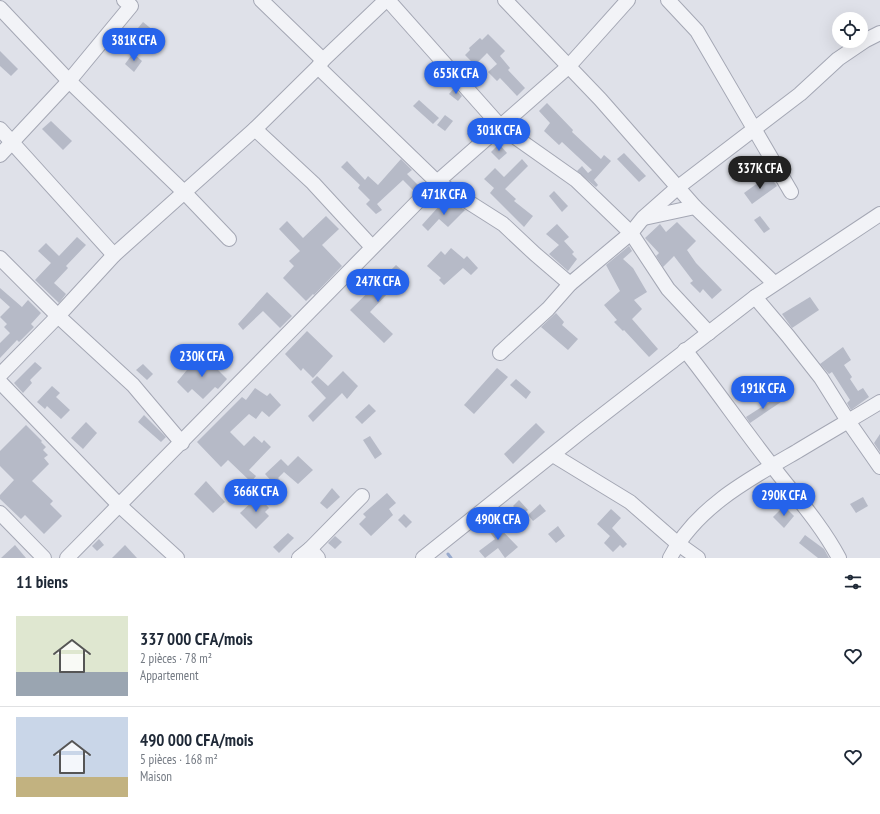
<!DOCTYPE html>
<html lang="fr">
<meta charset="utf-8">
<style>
:root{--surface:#fff;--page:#f6f6f7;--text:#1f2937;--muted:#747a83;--line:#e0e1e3;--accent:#2563eb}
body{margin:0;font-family:"PT Sans Narrow",sans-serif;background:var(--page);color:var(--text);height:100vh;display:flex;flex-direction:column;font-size:15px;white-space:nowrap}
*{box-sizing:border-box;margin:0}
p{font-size:13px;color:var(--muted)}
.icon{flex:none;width:22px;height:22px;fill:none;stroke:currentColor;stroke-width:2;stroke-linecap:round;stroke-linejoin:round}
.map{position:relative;height:558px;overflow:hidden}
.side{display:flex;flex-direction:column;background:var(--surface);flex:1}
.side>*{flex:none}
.buttons{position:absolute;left:832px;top:12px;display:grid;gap:8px}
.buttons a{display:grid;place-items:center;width:36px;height:36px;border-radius:50%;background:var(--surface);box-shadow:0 4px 16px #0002;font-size:20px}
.price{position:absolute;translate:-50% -34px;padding:0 9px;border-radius:14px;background:var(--accent);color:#fff;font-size:13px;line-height:26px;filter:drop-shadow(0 1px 2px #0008)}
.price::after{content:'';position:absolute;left:50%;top:24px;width:12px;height:9px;margin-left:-6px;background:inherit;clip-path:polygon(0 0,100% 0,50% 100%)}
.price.selected{background:#222;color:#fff}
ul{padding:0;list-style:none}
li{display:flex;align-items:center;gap:12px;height:100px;padding:0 16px}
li+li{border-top:1px solid var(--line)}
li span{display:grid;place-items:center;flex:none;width:112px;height:80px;border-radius:0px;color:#555}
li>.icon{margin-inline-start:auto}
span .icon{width:48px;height:48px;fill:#fffc;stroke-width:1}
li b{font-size:17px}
h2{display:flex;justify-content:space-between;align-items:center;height:48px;padding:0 16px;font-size:17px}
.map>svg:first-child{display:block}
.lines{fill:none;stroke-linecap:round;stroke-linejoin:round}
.stream{stroke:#97a9cc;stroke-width:3}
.building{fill:#b6bac7}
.minor-casing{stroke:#a4a7b4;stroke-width:16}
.minor{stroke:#f2f3f7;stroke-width:14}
</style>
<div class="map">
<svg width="880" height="558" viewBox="0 0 880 558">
<rect width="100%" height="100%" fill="#dfe1e9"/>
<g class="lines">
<polyline class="stream" points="448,554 451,558"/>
</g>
<g class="building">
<polygon points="143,22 154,31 148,37 138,28"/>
<polygon points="488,34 505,51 500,56 510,68 508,70 525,88 517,96 500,78 497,81 488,72 497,64 487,53 475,65 465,55 470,50 469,48 480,38 482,40"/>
<polygon points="0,51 18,69 11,76 0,66"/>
<polygon points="133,53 142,61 134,72 125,64"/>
<polygon points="454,88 462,96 458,101 449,94"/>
<polygon points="419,100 439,118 433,124 413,106"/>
<polygon points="547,103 573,130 572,132 601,159 604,155 611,161 594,180 598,185 596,187 577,171 582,166 588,173 592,170 562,142 559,145 544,131 550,123 539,111"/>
<polygon points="445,115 453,121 445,131 437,125"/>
<polygon points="51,121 72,141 63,150 42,129"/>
<polygon points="476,125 482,132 473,139 467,134"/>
<polygon points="499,144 507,153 499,160 491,152"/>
<polygon points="624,153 646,176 639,182 617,159"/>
<polygon points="401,159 412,170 407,174 420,187 415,192 403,180 377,204 382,210 376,214 366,204 370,200 358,188 360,185 341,167 347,161 365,180 368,176 378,185"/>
<polygon points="522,159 528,166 505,189 516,199 514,201 533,216 524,227 490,193 494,188 484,179 495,168 504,177"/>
<polygon points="769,175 777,186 752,204 744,193"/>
<polygon points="554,191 568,206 562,212 549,196"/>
<polygon points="452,202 465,210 448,227 439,219 428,231 422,225 441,204 446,208"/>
<polygon points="326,216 339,229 322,245 342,266 314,295 313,294 306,301 283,278 294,266 289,261 300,251 279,229 287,221 303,238"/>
<polygon points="760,216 770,229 764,233 754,220"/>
<polygon points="677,222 696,241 687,250 696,263 722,290 712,299 703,289 700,293 690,283 693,281 674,256 663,267 656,256 659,253 645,238 660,224 666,232"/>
<polygon points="557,224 569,237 564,241 574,252 572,254 577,259 568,271 549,254 559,245 546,234"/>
<polygon points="77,237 86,245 66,266 68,268 54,283 66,294 59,303 35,280 51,263 38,251 46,243 59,256"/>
<polygon points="629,246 632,251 623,259 633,268 647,292 634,300 642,309 632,319 658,349 649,357 624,330 623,331 614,322 617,320 604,305 620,291 606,265"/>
<polygon points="451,248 464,259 467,256 478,268 471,275 463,268 444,285 439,280 441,278 427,266 441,251 445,255"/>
<polygon points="396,265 406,274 370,312 393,334 384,343 350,310"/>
<polygon points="0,288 22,307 28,300 41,313 31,324 34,327 19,342 17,340 0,358 0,343 10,333 4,327 7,324 0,317 10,307 0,298"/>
<polygon points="267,292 292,316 280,328 263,311 243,330 238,324"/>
<polygon points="810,297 819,310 792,328 782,314"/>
<polygon points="556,313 564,322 562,325 578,339 568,350 541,327"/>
<polygon points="307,331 333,356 313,378 303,368 301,371 285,354"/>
<polygon points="843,347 851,360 844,365 852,377 850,379 858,391 863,388 869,397 851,410 847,403 850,400 832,372 829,374 820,364"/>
<polygon points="203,355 227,379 218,389 215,387 203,399 192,389 188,393 177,382 196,359 198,361"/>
<polygon points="35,362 42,368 30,380 32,383 23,393 14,383"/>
<polygon points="143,364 153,374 147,380 136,370"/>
<polygon points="497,368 508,377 474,414 464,405"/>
<polygon points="343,371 358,386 347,399 342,393 313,422 308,416 326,398 311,382 317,376 328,386"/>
<polygon points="516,379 531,392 526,399 510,385"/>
<polygon points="52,386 60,393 56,397 70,410 61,419 47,406 45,409 37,402"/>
<polygon points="255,388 267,396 270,393 281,405 269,417 262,411 256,419 249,414 230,432 244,446 254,436 262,443 264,440 271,447 249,470 256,476 251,482 228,460 221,467 197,442 242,397 246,400"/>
<polygon points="777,397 781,402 750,423 746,417"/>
<polygon points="369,404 376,411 362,424 355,417"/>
<polygon points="144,415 166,437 161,442 138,422"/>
<polygon points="86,422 97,433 83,449 71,438"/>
<polygon points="536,423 545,432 513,464 504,454"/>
<polygon points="26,425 42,441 41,442 46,447 43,450 48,455 44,458 49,464 32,481 53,501 50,504 62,516 44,534 25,515 21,519 0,499 0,495 14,480 0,466 0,451"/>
<polygon points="880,434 880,452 874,443"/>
<polygon points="370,436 382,454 375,459 363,440"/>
<polygon points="298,456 313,470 298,484 284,472 278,478 280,480 275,485 265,474 281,459 288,466"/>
<polygon points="206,481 225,502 213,513 194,494"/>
<polygon points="762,483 770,491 761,501 752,492"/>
<polygon points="332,488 340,497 327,509 320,503"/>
<polygon points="387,493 396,503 389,509 393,515 371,536 359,524 366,517 363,514"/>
<polygon points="258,496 269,508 265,512 269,516 256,529 240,513"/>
<polygon points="863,497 868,506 856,513 850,504"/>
<polygon points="519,500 528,510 522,515 513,506"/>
<polygon points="540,504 546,511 533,521 528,515"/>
<polygon points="784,506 794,516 784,528 773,517"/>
<polygon points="611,509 621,518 612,528 627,544 623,548 620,545 613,552 604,543 610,536 597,524"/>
<polygon points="404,514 412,522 406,528 398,520"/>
<polygon points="491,519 518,547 505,558 498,548 485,558 479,551 495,539 484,525"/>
<polygon points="558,526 565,536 556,543 548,534"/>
<polygon points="288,533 294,538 279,553 273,547"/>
<polygon points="805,535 824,549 829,558 818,558 799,543"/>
<polygon points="335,536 342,542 335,549 328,543"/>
<polygon points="99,539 104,545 97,551 92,546"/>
<polygon points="15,545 26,558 1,558"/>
<polygon points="125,545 137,558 112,558"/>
</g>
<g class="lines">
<defs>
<g id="minor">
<polyline points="261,0 323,60"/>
<polyline points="388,0 501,127 576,180 631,233 668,289 709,333"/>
<polyline points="505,0 600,99 695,207 774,283"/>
<polyline points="668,0 697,31 791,192"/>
<polyline points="0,8 69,81 185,193 229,239"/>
<polyline points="318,67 437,182 503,224 535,254 570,284"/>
<polyline points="0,129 114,255"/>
<polyline points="255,129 313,183 372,247"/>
<polyline points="0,155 69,81 131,6 124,0"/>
<polyline points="644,218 695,207"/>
<polyline points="0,258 58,316 133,385 182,443"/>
<polyline points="755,297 788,336 821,378 848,421 880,467"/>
<path d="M685,350C715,388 743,429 773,467C796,497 821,524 839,558"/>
<polyline points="500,353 548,309 570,284 631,233 643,218 677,188 800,94 838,59 866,40 880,33"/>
<polyline points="0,375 58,316 114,255 255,129 318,67 323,60 386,0"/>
<polyline points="0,382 119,505 177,558"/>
<polyline points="553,455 630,502 677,543 698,558"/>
<polyline points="0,513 44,558"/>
<polyline points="310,549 318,558"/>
<polyline points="67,558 437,182 568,67 628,0"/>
<polyline points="299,558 310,549 362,496"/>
<polyline points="423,558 582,431 755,297 880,214"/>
<path d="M670,558C695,508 749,479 796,452C824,435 852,419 880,402"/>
</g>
</defs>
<use href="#minor" class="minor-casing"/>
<use href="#minor" class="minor"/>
</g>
</svg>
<div class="buttons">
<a><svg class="icon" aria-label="locate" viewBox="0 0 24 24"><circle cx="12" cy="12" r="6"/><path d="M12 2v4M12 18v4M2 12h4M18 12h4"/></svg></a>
</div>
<b class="price" style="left:134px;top:62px">381K CFA</b>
<b class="price" style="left:456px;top:95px">655K CFA</b>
<b class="price" style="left:499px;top:152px">301K CFA</b>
<b class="price selected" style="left:760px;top:190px">337K CFA</b>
<b class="price" style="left:444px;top:216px">471K CFA</b>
<b class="price" style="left:378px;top:303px">247K CFA</b>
<b class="price" style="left:202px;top:378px">230K CFA</b>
<b class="price" style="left:763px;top:410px">191K CFA</b>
<b class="price" style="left:256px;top:513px">366K CFA</b>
<b class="price" style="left:784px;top:517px">290K CFA</b>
<b class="price" style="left:498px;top:541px">490K CFA</b>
</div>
<section class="side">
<h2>11 biens<svg class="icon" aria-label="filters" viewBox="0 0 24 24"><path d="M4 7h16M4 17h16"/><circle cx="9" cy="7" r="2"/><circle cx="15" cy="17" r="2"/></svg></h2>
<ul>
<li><span style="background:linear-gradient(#dfe7d0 70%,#9aa5b1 0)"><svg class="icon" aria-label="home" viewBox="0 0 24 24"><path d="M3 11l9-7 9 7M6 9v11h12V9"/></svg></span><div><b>337 000 CFA/mois</b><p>2 pièces · 78 m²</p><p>Appartement</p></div><svg class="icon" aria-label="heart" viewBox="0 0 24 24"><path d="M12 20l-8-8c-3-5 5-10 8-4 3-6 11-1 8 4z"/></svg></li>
<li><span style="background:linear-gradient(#c9d6e8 75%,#c2b280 0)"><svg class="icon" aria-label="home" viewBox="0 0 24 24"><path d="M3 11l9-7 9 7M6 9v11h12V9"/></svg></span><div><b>490 000 CFA/mois</b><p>5 pièces · 168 m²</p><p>Maison</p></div><svg class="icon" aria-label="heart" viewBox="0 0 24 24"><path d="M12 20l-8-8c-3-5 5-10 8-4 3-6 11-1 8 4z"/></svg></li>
</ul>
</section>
